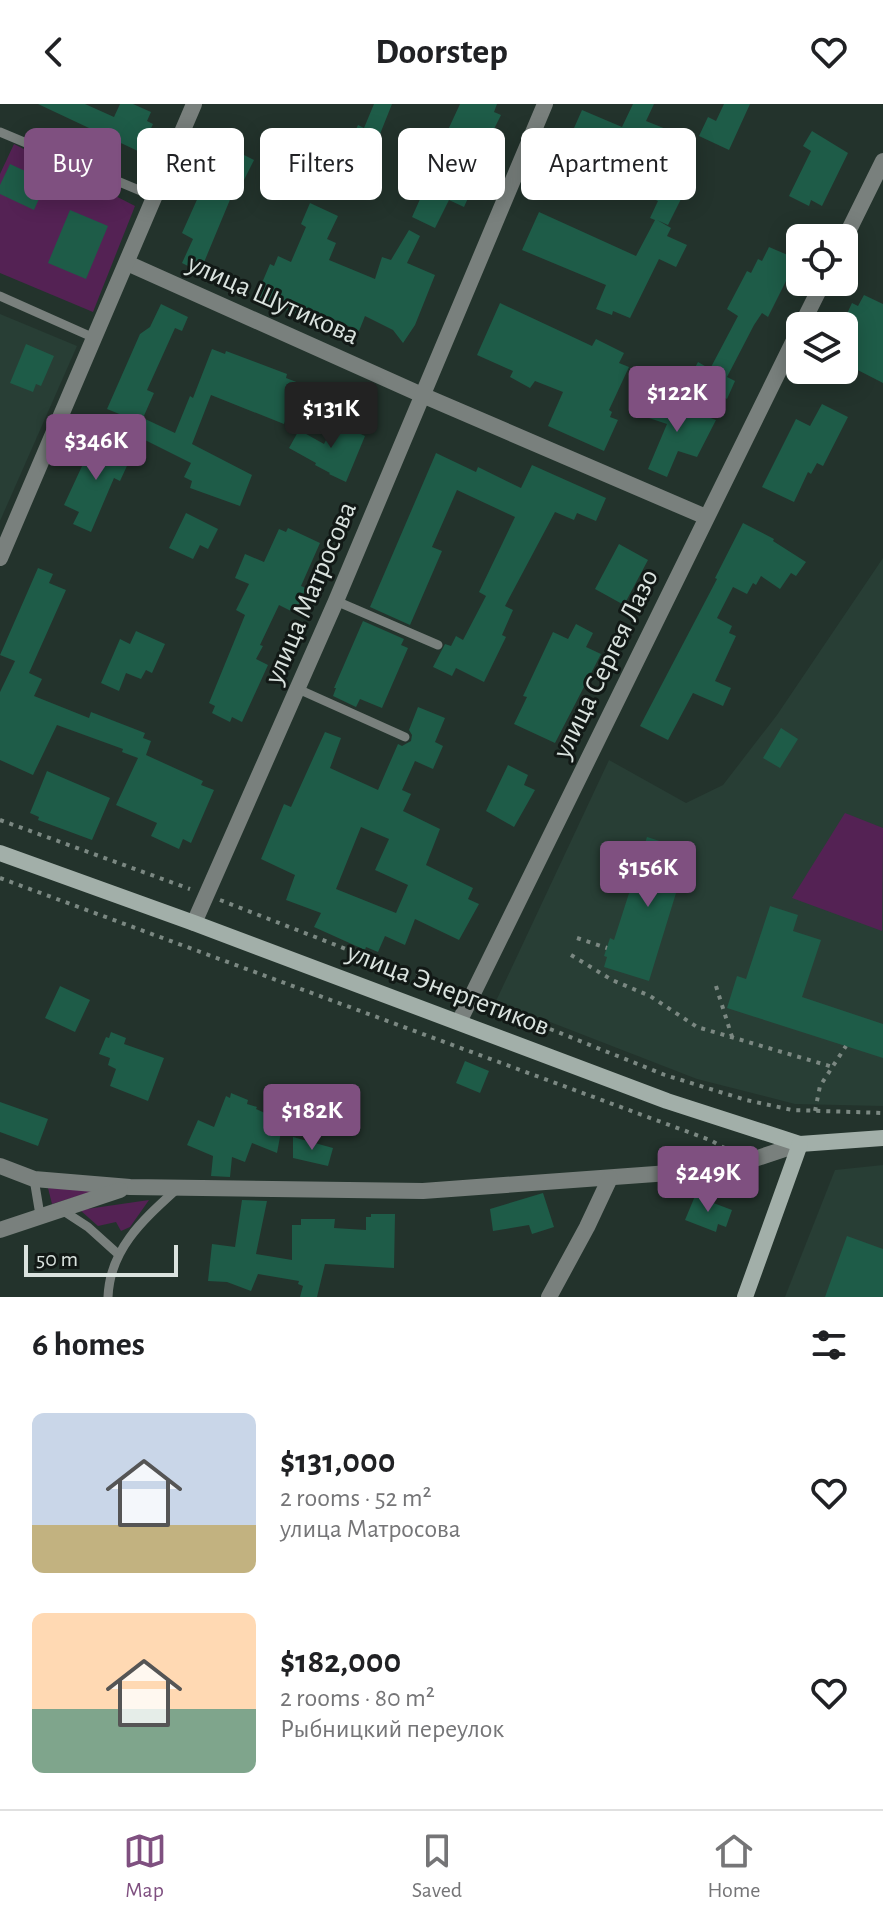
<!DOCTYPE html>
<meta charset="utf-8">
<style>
:root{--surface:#fff;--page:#f2f2f2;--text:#202124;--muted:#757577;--line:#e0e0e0;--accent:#7f5080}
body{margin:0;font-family:"Alegreya Sans",sans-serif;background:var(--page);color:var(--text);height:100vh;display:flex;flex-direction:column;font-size:30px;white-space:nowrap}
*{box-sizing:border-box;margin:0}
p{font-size:26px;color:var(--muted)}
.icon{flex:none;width:44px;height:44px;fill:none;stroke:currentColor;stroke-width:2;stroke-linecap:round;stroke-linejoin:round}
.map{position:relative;height:1193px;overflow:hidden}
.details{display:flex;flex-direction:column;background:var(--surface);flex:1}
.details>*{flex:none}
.banner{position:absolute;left:24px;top:24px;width:836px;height:72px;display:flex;gap:16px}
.tools{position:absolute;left:786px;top:120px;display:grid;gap:16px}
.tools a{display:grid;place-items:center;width:72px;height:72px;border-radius:12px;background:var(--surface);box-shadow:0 4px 20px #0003;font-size:40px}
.scale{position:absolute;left:24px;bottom:20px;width:154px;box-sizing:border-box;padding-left:8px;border:4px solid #dae3df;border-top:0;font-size:22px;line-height:28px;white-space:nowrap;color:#dae3df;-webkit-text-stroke:6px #121916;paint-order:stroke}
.price{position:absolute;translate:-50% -68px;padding:0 18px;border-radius:8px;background:var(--accent);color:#fff;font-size:26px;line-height:52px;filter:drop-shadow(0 2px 4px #0008)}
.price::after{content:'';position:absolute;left:50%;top:48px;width:24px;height:18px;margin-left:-12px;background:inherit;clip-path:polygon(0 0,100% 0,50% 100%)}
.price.on{background:#222;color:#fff}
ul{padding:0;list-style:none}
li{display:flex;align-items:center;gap:24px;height:200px;padding:0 32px}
li span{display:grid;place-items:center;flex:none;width:224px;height:160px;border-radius:12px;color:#555}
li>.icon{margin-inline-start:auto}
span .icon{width:96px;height:96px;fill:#fffc;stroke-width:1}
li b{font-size:34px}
h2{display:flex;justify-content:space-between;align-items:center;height:96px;padding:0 32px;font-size:34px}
.pill{padding:0 28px;border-radius:12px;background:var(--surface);box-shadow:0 4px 20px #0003;font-size:28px;line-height:72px}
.pill.on{background:var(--accent);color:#fff}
header{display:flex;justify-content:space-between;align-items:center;height:104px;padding:0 32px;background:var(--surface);font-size:36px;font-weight:700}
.dock{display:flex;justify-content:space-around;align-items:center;height:112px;border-top:2px solid var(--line);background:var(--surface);font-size:22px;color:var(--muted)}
.dock a{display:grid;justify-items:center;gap:4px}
.dock .on{color:var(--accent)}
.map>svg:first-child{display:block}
.built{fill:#283e35}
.green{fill:#542254}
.building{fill:#1e5c48;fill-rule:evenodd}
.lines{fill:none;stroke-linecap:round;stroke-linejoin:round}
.path{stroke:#7b8882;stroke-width:4;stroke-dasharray:4 6;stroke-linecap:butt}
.lane{stroke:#79807d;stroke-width:9}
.street{stroke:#79807d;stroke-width:16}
.secondary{stroke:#a2afa9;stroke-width:16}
.labels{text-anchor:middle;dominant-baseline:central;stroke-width:6;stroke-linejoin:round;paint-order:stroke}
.street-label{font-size:28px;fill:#dae3df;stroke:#121916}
</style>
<header><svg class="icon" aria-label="back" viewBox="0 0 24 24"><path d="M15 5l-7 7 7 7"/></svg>Doorstep<svg class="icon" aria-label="heart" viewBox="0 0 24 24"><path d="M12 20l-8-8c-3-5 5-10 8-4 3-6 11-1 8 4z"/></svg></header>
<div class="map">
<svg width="883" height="1193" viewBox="0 0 883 1193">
<rect width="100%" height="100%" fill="#23332c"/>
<g class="built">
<polygon points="0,210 77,242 0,417"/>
<polygon points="883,454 883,1002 795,1000 697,975 496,897 609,656 686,699 723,681 777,611"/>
<polygon points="883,1061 883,1193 785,1193 835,1066"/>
</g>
<g class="green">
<polygon points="14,40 135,102 93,208 0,169 0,70"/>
<polygon points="845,709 883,724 882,827 792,794"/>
<polygon points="48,1084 98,1086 52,1100"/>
<polygon points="149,1096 130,1123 121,1127 116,1118 98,1122 80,1106"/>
</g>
<g class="building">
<polygon points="38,0 85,0 114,13 120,0 133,0 151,8 147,17 153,20 140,48"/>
<polygon points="374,0 392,0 380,30 362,62 350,56 355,45 348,42 358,21 364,24"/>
<polygon points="460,0 497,0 494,8 501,11 492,29 496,31 464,103 449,96 435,124 412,113 438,55 435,54"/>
<polygon points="633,0 654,0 646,17 691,35 680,63 694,69 668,121 657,116 671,124 667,132 687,141 676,163 659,155 630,214 613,207 612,211 596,205 606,181 522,146 539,108 636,152 655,116 650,114 658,97 643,90 663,41 630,27 604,88 555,67 582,6 622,23"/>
<polygon points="724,0 750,0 729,46 699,32 708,13 716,17"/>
<polygon points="812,27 848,49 822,102 811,96 809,102 789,92 811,47 803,42"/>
<polygon points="222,40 254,56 244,76 239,74 200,168 182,159 193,135 182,129"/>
<polygon points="10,60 47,77 34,106 0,90 0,81"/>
<polygon points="310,99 338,112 327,135 336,139 329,156 375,175 382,153 391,156 409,126 420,132 407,159 435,171 415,221 403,239 393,226 365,212 359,227 318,208 314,218 256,193 270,160 274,162 278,152 291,158 306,123 301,120"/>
<polygon points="70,106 108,122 86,175 48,159"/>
<polygon points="769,143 797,155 768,213 762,209 754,221 727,273 735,277 727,295 689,275 698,258 710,265 738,212 727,205 747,167 751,169 758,155 762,157"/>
<polygon points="864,191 883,200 883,279 844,259 844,216 852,199 858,202"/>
<polygon points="500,199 592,242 596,235 624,249 619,259 629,263 609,306 612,308 610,313 618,316 604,347 548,322 563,288 535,277 530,284 510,273 513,267 477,251"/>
<polygon points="161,200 188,213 182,227 175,224 147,286 154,289 143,314 175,329 190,292 193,294 212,245 225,250 226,247 258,259 287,270 286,274 299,279 284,320 211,291 192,340 252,371 240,402 190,384 192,377 184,373 191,359 133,330 139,318 107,305 140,230 150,223"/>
<polygon points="26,240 54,252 41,282 36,280 33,288 10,279"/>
<polygon points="653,293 716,316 697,353 678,347 667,373 648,365 667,320 646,313"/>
<polygon points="822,300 848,313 823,362 817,359 811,370 808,368 794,398 762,383 796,315 810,322"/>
<polygon points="335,318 365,332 346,378 329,370 330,369 315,361 316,359 289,344 299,326 324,340"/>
<polygon points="95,334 132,351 120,377 114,374 91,428 73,420 79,408 64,401"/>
<polygon points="436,349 476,368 478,363 521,384 532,361 606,394 596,417 577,409 574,416 555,408 505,502 513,506 502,531 506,533 484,578 456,564 452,572 433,563 445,540 451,542 456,532 463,536 486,492 479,488 515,413 457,386 432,443 442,447 410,521 370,503"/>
<polygon points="186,409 218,425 208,445 200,441 193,455 169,444"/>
<polygon points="743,419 774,435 773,437 806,458 796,472 791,469 780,485 761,472 756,481 753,479 747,490 733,483 717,514 732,522 729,529 736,532 715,577 731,584 723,602 693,589 668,636 640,622 717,475 715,474"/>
<polygon points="288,424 320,439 301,482 306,484 295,509 279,501 260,541 263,542 256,555 268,561 242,618 232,613 230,618 212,609 215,602 209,599 245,511 236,506 249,480 235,474 245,450 264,458 279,425 286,428"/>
<polygon points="619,440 648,456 624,501 595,485"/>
<polygon points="38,464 53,470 49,479 66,486 29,569 42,575 34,592 89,614 91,608 145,629 143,634 151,637 146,651 203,677 201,681 214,686 191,739 183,735 179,745 151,732 157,719 116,701 138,654 122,648 123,645 57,621 33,671 0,656 0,588 15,557 0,551"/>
<polygon points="363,517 404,535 401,541 408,544 382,604 360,595 356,603 333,592 336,584 334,584"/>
<polygon points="576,520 593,529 586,543 601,550 555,639 514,620 527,593 523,592 553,528 568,535"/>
<polygon points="136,527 165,540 152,569 146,566 141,575 126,569 119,587 101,579 120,535 130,540"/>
<path d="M418,603L445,614L435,638L443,642L433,665L415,657L402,686L411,690L403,707L440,725L426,761L473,784L468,795L479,800L459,836L415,815L405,841L385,832L378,848L366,843L365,846L314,823L321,809L286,796L295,771L261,755L284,700L291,703L325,628L341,634L330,664L378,686L398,640L402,642L411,637L412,631L409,626ZM361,723L389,735L375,766L408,781L396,809L336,785Z"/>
<polygon points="781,624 798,635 780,664 763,654"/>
<polygon points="508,661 528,671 524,681 535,686 514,723 486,707"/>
<polygon points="47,667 110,694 92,736 38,716 39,713 30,709"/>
<polygon points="647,733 691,747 689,756 692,757 686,778 680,776 649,877 604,863 607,853 604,852 610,834 614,836"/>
<polygon points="770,802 798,811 793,827 821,836 802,893 883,920 883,954 727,904 737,872 746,875"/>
<polygon points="60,882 90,896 75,928 45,914"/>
<polygon points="111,928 126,934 124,940 164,954 148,997 110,982 116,965 108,961 110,954 99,950 106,933 109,934"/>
<polygon points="465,957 489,967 480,989 456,979"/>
<polygon points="231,989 248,996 247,1000 257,1003 256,1005 283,1017 277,1049 252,1039 245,1058 232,1053 230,1073 211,1072 213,1052 187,1041 198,1016 214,1023 226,992 230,994"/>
<polygon points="0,998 48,1015 38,1042 0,1028"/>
<polygon points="293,1033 333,1044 328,1062 293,1054"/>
<polygon points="543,1089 554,1123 532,1130 529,1121 493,1127 490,1105"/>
<polygon points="695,1092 732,1106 726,1123 718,1120 716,1128 685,1116"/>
<polygon points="242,1096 267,1097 256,1150 292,1156 292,1121 301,1121 301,1115 335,1115 334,1124 366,1126 366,1113 371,1113 371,1110 395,1110 394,1164 325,1160 317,1193 300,1193 303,1182 298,1180 299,1177 258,1170 251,1187 227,1178 208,1177 212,1140 235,1143"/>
<polygon points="847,1132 883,1145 883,1193 825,1193"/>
</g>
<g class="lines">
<g class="path">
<polyline points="844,171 854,152"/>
<polyline points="0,716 190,785"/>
<polyline points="0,774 710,1036 728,1046"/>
<polyline points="220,796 454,887"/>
<polyline points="577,834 607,844"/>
<polyline points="571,851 612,876 650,892 697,923 833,963"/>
<polyline points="716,882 732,933"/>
<polyline points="485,899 665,971 746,996 792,1006 883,1009"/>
<polyline points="815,1007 820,982 846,942"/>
</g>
<g class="lane">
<polyline points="0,28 153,92"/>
<polyline points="0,192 92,233"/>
<polyline points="336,497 438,541"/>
<polyline points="298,585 405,633"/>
<polyline points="34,1075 40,1111"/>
<polyline points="62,1106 88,1123 118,1150"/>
<path d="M108,1193C110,1144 144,1115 178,1084"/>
</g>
<g class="street">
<polyline points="844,136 883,57"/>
<polyline points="127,159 422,291 706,413"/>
<polyline points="801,222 823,178"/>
<polyline points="0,454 194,0"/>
<polyline points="194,819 336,497 545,0"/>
<polyline points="459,918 800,224"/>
<polyline points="0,1062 34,1075 130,1083 423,1087 724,1065 800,1040"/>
<polyline points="0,1126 120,1086"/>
<polyline points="549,1193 587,1123 610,1074"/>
</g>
<g class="secondary">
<polyline points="0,749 194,819 667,997 800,1040 883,1034"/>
<polyline points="745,1193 800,1040"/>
</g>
</g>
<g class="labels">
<g class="street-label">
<text transform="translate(273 196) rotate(24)">улица Шутикова</text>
<text transform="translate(311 489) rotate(-67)">улица Матросова</text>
<text transform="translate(606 560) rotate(-64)">улица Сергея Лазо</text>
<text transform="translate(448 886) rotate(21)">улица Энергетиков</text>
</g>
</g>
</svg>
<div class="tools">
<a><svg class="icon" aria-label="locate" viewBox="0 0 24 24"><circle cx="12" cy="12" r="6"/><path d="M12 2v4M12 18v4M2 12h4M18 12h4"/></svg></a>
<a><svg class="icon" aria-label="layers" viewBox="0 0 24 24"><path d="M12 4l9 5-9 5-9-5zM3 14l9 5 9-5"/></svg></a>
</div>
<div class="scale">50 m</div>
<b class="price" style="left:677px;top:330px">$122K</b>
<b class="price on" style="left:331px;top:346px">$131K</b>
<b class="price" style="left:96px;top:378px">$346K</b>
<b class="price" style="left:648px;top:805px">$156K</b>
<b class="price" style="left:312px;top:1048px">$182K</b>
<b class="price" style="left:708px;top:1110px">$249K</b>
<div class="banner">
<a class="pill on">Buy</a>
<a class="pill">Rent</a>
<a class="pill">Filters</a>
<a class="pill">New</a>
<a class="pill">Apartment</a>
</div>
</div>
<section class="details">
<h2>6 homes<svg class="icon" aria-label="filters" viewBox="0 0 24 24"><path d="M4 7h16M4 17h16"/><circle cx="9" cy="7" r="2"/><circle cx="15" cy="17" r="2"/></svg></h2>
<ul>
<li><span style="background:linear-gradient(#c9d6e8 70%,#c2b280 0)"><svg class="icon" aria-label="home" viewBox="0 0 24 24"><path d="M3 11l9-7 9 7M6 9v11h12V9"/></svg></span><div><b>$131,000</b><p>2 rooms · 52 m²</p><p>улица Матросова</p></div><svg class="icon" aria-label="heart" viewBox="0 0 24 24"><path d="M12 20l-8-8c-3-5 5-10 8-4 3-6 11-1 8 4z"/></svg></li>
<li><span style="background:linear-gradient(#ffd9b3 60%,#7fa58c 0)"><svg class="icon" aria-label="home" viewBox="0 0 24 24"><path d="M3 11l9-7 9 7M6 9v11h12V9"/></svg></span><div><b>$182,000</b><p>2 rooms · 80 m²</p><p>Рыбницкий переулок</p></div><svg class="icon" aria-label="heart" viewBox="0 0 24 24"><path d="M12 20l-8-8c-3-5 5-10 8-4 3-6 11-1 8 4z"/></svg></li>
</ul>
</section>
<nav class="dock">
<a class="on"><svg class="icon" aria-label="map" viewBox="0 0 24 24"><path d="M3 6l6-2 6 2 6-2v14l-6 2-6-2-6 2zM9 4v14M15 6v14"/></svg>Map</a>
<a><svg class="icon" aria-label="saved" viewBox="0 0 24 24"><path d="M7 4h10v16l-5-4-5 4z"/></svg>Saved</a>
<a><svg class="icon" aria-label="home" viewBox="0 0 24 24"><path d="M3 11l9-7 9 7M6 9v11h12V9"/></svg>Home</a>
</nav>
